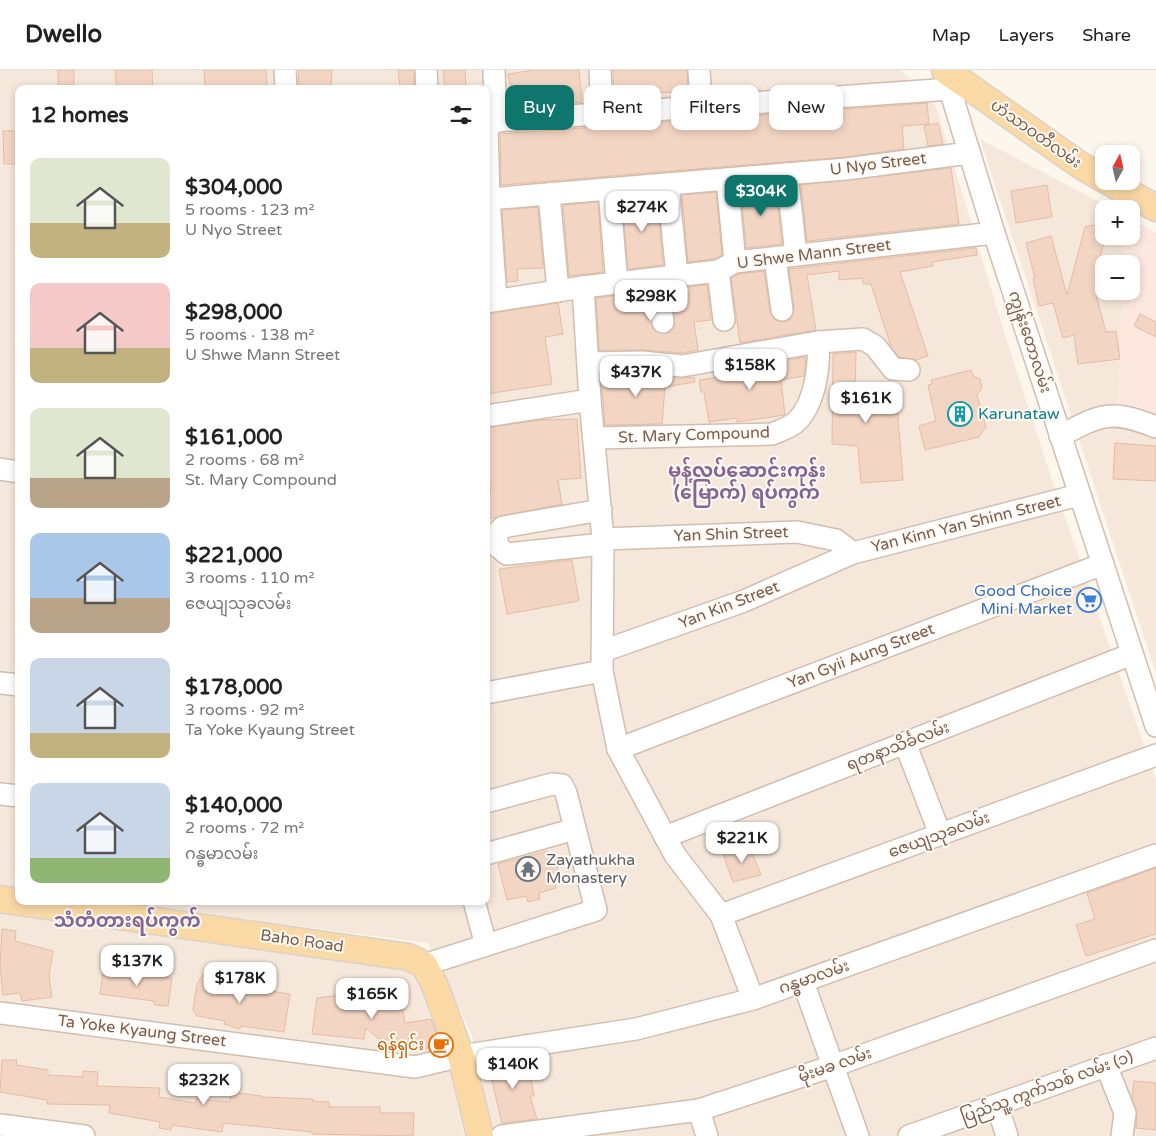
<!DOCTYPE html>
<meta charset="utf-8">
<style>
:root{--surface:#fff;--page:#f6f6f6;--text:#222;--muted:#767676;--line:#e0e0e0;--accent:#0f766e}
body{margin:0;font-family:"Varela Round","Noto Sans Myanmar",sans-serif;background:var(--page);color:var(--text);height:100vh;display:flex;flex-direction:column;font-size:19px;white-space:nowrap}
*{box-sizing:border-box;margin:0}
p{font-size:16px;color:var(--muted)}
.icon{flex:none;width:28px;height:28px;fill:none;stroke:currentColor;stroke-width:2;stroke-linecap:round;stroke-linejoin:round}
.map{position:relative;flex:1;overflow:hidden}
.side{position:absolute;left:15px;top:15px;width:475px;height:820px;display:flex;flex-direction:column;background:var(--surface);border-radius:10px;box-shadow:0 2px 8px #0003}
.side>*{flex:none}
.top-card{position:absolute;left:505px;top:15px;width:475px;height:45px;display:flex;gap:10px}
.needle{width:32px;rotate:8deg}
.buttons{position:absolute;left:1095px;top:75px;display:grid;gap:10px}
.buttons a{display:grid;place-items:center;width:45px;height:45px;border-radius:10px;background:var(--surface);box-shadow:0 2px 8px #0003;font-size:25px}
.price{position:absolute;translate:-50% -42px;padding:0 11px;border-radius:10px;background:#fff;color:#222;font-size:16px;line-height:32px;filter:drop-shadow(0 1px 2px #0008)}
.price::after{content:'';position:absolute;left:50%;top:30px;width:15px;height:11px;margin-left:-8px;background:inherit;clip-path:polygon(0 0,100% 0,50% 100%)}
.price.current{background:var(--accent);color:#fff}
ul{padding:0;list-style:none}
li{display:flex;align-items:center;gap:15px;height:125px;padding:0 15px}
li span{display:grid;place-items:center;flex:none;width:140px;height:100px;border-radius:10px;color:#555}
li>.icon{margin-inline-start:auto}
span .icon{width:60px;height:60px;fill:#fffc;stroke-width:1}
li b{font-size:21px}
h2{display:flex;justify-content:space-between;align-items:center;height:60px;padding:0 15px;font-size:21px}
.chip{padding:0 18px;border-radius:10px;background:var(--surface);box-shadow:0 2px 8px #0003;font-size:18px;line-height:45px}
.chip.current{background:var(--accent);color:#fff}
header{display:flex;align-items:center;gap:30px;box-sizing:border-box;height:70px;padding:0 25px;background:var(--surface);border-bottom:1px solid var(--line)}
header strong{font-size:24px}
nav{display:flex;gap:28px;margin-inline-start:auto;font-size:18px}
.map>svg:first-child{display:block}
.residential{fill:#f5e8da}
.commercial{fill:#fde8e0}
.building{fill:#f3d5c3;stroke:#e6bba3}
.lines{fill:none;stroke-linecap:round;stroke-linejoin:round}
.minor-casing{stroke:#d1beb0;stroke-width:24}
.major-casing{stroke:#dad1cd;stroke-width:29}
.minor{stroke:#fff;stroke-width:21}
.major{stroke:#fbd9a5;stroke-width:26}
.labels{text-anchor:middle;dominant-baseline:central;stroke-width:4;stroke-linejoin:round;paint-order:stroke}
.street-label{font-size:16px;fill:#7a5c4d;stroke:#fffaf3}
.culture-label{font-size:16px;fill:#0d838f;stroke:#fffaf3;text-anchor:start}
.shop-label{font-size:16px;fill:#366cbe;stroke:#fffaf3;text-anchor:end}
.worship-label{font-size:16px;fill:#5b616d;stroke:#fffaf3;text-anchor:start}
.food-label{font-size:16px;fill:#c56008;stroke:#fffaf3;text-anchor:end}
.quarter-label{font-size:19px;font-weight:bold;fill:#846695;stroke:#fffaf3}
</style>
<header>
<strong>Dwello</strong>
<nav><a>Map</a><a>Layers</a><a>Share</a></nav>
</header>
<div class="map">
<svg width="1156" height="1066" viewBox="0 0 1156 1066">
<rect width="100%" height="100%" fill="#fdf6ec"/>
<g class="residential">
<polygon points="0,0 900,0 906,5 936,36 1005,265 1045,389 1156,710 1156,1066 494,1066 472,966 428,873 106,831 486,831 486,19 19,19 19,820 0,818"/>
<polygon points="980,69 1113,139 1104,139 1104,166 1125,166 1124,194 1104,194 1104,221 1123,221 1118,334 1156,351 1156,603"/>
<polygon points="0,829 406,897 420,919 450,1003 464,1066 0,1066"/>
</g>
<polygon class="commercial" points="1131,149 1156,163 1156,351 1118,334 1123,221 1131,221 1131,194 1124,194 1125,166 1131,166"/>
<g class="building">
<rect x="58" y="0" width="16" height="15"/>
<polygon points="115,0 152,0 153,19 117,19"/>
<polygon points="204,0 266,0 267,17 205,19"/>
<polygon points="299,0 332,0 331,19 298,19"/>
<polygon points="398,0 414,0 414,19 400,19"/>
<polygon points="443,0 465,0 466,19 445,19"/>
<polygon points="535,0 579,0 582,32 553,34 552,30 514,36 508,4"/>
<polygon points="613,0 687,0 688,21 657,23 657,18 614,24"/>
<polygon points="927,33 929,54 902,56 904,79 845,87 501,115 500,64"/>
<polygon points="938,53 943,74 928,76 924,56"/>
<polygon points="3,61 18,61 18,94 4,94"/>
<polygon points="951,98 959,154 807,171 801,115"/>
<polygon points="1047,115 1052,147 1016,153 1011,121"/>
<polygon points="776,117 782,174 746,178 741,120"/>
<polygon points="716,122 722,185 714,189 688,192 682,125"/>
<polygon points="657,127 663,195 628,199 622,130"/>
<polygon points="598,132 603,202 569,206 563,135"/>
<polygon points="538,137 543,198 517,199 518,211 507,212 502,140"/>
<polygon points="1094,155 1104,158 1104,166 1106,166 1098,195 1104,194 1104,223 1096,225 1106,262 1116,261 1120,289 1078,294 1074,265 1063,268 1053,233 1039,236 1033,208 1035,208 1026,173 1051,166 1067,225 1085,157"/>
<polygon points="976,178 977,185 932,192 933,196 900,202 928,286 916,290 899,287 891,277 871,214 863,214 863,208 839,210 839,201 807,205 816,260 740,273 731,208 739,204 764,201 770,242 777,251 783,252 790,250 794,239 789,199"/>
<polygon points="707,215 711,250 694,252 698,280 682,283 642,280 599,280 596,228 646,222 653,259 664,264 671,262 675,256 671,219"/>
<polygon points="558,233 563,264 545,267 552,314 486,324 486,244"/>
<polygon points="1140,244 1156,252 1156,267 1134,256"/>
<polygon points="856,282 855,326 896,323 903,410 861,413 858,376 832,374 833,284"/>
<polygon points="806,287 804,306 781,310 785,345 737,352 737,348 709,352 704,322 701,322 699,310 726,306 725,301"/>
<polygon points="971,300 973,306 980,309 982,318 977,325 986,357 979,367 925,380 919,356 936,351 928,315 932,314 931,310"/>
<polygon points="601,305 642,305 681,308 694,307 695,312 665,317 662,354 605,355"/>
<polygon points="577,349 581,408 558,410 562,434 486,449 486,422 491,422 486,395 486,358 540,350"/>
<polygon points="1115,373 1156,376 1156,411 1113,409"/>
<polygon points="572,490 579,531 507,544 499,499"/>
<polygon points="749,775 761,805 733,812 723,784"/>
<polygon points="547,781 549,791 555,789 559,805 553,807 556,818 539,823 540,829 528,832 526,826 507,830 498,794"/>
<polygon points="1156,798 1156,864 1086,886 1076,855 1095,849 1087,823"/>
<polygon points="2,859 16,861 15,871 53,881 49,905 52,927 22,931 20,923 3,925 0,898"/>
<polygon points="103,901 172,908 168,936 154,935 154,931 100,924"/>
<polygon points="205,901 222,903 220,913 249,913 249,918 290,924 284,962 241,956 240,959 224,954 225,951 197,946 193,940 197,914"/>
<polygon points="351,921 384,926 384,922 400,922 405,953 431,949 442,978 409,978 408,972 379,969 366,958 364,969 312,964 317,928 350,924"/>
<polygon points="527,988 534,1026 530,1026 537,1049 502,1053 491,1007 489,1007 486,995"/>
<polygon points="2,990 17,990 16,995 48,1000 48,1005 83,1007 83,1001 98,1002 97,1016 160,1018 159,1027 195,1033 196,1029 230,1032 231,1022 262,1026 262,1027 313,1029 312,1031 329,1032 329,1037 380,1037 380,1043 414,1043 413,1066 312,1064 312,1062 223,1053 222,1062 172,1055 171,1060 159,1058 160,1052 109,1043 110,1035 47,1034 47,1030 0,1022"/>
<polygon points="1134,1011 1156,1013 1156,1060 1136,1058 1137,1044 1132,1027"/>
</g>
<g class="lines">
<defs>
<g id="minor">
<polyline points="285,0 286,19"/>
<polyline points="426,0 427,19"/>
<polyline points="494,0 496,51"/>
<polyline points="600,0 602,43"/>
<polyline points="699,0 701,36"/>
<polyline points="944,0 994,163 1156,656"/>
<polyline points="496,51 951,19"/>
<polyline points="496,51 487,58 489,129 496,230"/>
<polyline points="787,104 796,185"/>
<polyline points="727,109 735,192"/>
<polyline points="668,114 677,206"/>
<polyline points="609,119 617,214"/>
<polyline points="549,124 558,221"/>
<polyline points="489,129 846,99 969,83"/>
<polyline points="775,188 782,240"/>
<polyline points="718,201 724,250"/>
<polyline points="657,209 663,252"/>
<polyline points="583,217 590,330 603,469 602,601 618,679 675,785 721,845 753,929"/>
<polyline points="486,232 583,217 718,201 735,192 994,163"/>
<polyline points="589,293 642,292 682,296 818,272 863,269 875,276 893,299 909,300"/>
<polyline points="486,346 590,330"/>
<path d="M1060,366C1101,344 1111,339 1156,357"/>
<path d="M595,368L772,364C781,360 790,358 797,351C815,333 820,296 818,272"/>
<polyline points="0,399 19,402"/>
<polyline points="601,440 503,457 496,464 498,477 507,484 603,474"/>
<polyline points="603,469 797,462 836,470 853,483"/>
<polyline points="603,581 744,531 853,483 1079,425"/>
<polyline points="0,613 19,615"/>
<polyline points="486,623 602,601"/>
<polyline points="905,673 940,764"/>
<polyline points="618,679 1103,494"/>
<polyline points="0,724 19,726"/>
<polyline points="665,767 1132,584"/>
<polyline points="486,784 575,759"/>
<polyline points="474,831 486,875"/>
<polyline points="721,845 1156,685"/>
<polyline points="424,895 596,840 566,723 562,715 552,714 486,732"/>
<polyline points="803,912 858,1066"/>
<polyline points="0,943 415,997 461,986 636,959 753,929 1156,785"/>
<polyline points="1106,995 1125,1043 1122,1066"/>
<polyline points="997,1035 1007,1066"/>
<polyline points="699,1040 707,1066"/>
<polyline points="0,1055 84,1066"/>
<polyline points="502,1066 699,1040 833,996 1156,880"/>
<polyline points="909,1066 1156,978"/>
</g>
<g id="major">
<polyline points="945,0 1080,95 1104,109"/>
<polyline points="1108,111 1156,138"/>
<polyline points="0,829 409,887 424,895 434,914 461,986 480,1066"/>
</g>
</defs>
<use href="#minor" class="minor-casing"/>
<use href="#major" class="major-casing"/>
<use href="#minor" class="minor"/>
<use href="#major" class="major"/>
</g>
<defs>
<symbol id="building-ring" viewBox="-11 -11 22 22"><circle r="9.5" fill="#fffaf3" stroke="#0f9aa8" stroke-width="1.5"/><path d="M-4-6H4V6H1V3H-1V6H-4ZM-2.5-4.3h1.7v1.8h-1.7ZM.8-4.3h1.7v1.8H.8ZM-2.5-1h1.7V.8h-1.7ZM.8-1h1.7V.8H.8Z" fill="#0f9aa8"/></symbol>
<symbol id="supermarket-ring" viewBox="-11 -11 22 22"><circle r="9.5" fill="#fffaf3" stroke="#3f7fe0" stroke-width="1.5"/><path d="M-6-5.5h2.5l.6 2H6L4.5 2H-2.5L-4.4-4H-6ZM-1.5 3.2a1.3 1.3 0 1 0 .1 0ZM3 3.2a1.3 1.3 0 1 0 .1 0Z" fill="#3f7fe0"/></symbol>
<symbol id="temple-ring" viewBox="-11 -11 22 22"><circle r="9.5" fill="#fffaf3" stroke="#6b7280" stroke-width="1.5"/><path d="M0-6L5-2H3V0L6.5 2.5H4V6H1.5V3h-3V6H-4V2.5H-6.5L-3 0V-2H-5Z" fill="#6b7280"/></symbol>
<symbol id="cafe-ring" viewBox="-11 -11 22 22"><circle r="9.5" fill="#fffaf3" stroke="#e8710a" stroke-width="1.5"/><path d="M-5.5-4.5H6V0H3Q3 3.5 0 3.5H-2.5Q-5.5 3.5-5.5 0ZM3-3.2v2h1.7v-2ZM-6 4.5H4V6H-6Z" fill="#e8710a"/></symbol>
</defs>
<g fill-rule="evenodd">
<use href="#building-ring" x="946" y="330" width="28" height="28"/>
<use href="#supermarket-ring" x="1075" y="516" width="28" height="28"/>
<use href="#temple-ring" x="514" y="785" width="28" height="28"/>
<use href="#cafe-ring" x="427" y="961" width="28" height="28"/>
</g>
<g class="labels">
<g class="street-label">
<text transform="translate(1036 64) rotate(35)">ဟံသာဝတီလမ်း</text>
<text transform="translate(878 94) rotate(-7)">U Nyo Street</text>
<text transform="translate(814 184) rotate(-7)">U Shwe Mann Street</text>
<text transform="translate(1030 272) rotate(72)">ကျွန်းတောလမ်း</text>
<text transform="translate(694 365) rotate(-2)">St. Mary Compound</text>
<text transform="translate(966 454) rotate(-14)">Yan Kinn Yan Shinn Street</text>
<text transform="translate(731 464) rotate(-2)">Yan Shin Street</text>
<text transform="translate(729 535) rotate(-21)">Yan Kin Street</text>
<text transform="translate(861 586) rotate(-21)">Yan Gyii Aung Street</text>
<text transform="translate(898 676) rotate(-21)">ရတနာသိင်္ခလမ်း</text>
<text transform="translate(939 765) rotate(-20)">ဇေယျသုခလမ်း</text>
<text transform="translate(302 871) rotate(8)">Baho Road</text>
<text transform="translate(814 907) rotate(-19)">ဂန္ဓမာလမ်း</text>
<text transform="translate(142 961) rotate(7)">Ta Yoke Kyaung Street</text>
<text transform="translate(835 995) rotate(-19)">မိုးမခ လမ်း</text>
<text transform="translate(1047 1017) rotate(-20)">ပြည်သူ့ ကွက်သစ် လမ်း (၁)</text>
</g>
<g class="culture-label">
<text x="978" y="344">Karunataw</text>
</g>
<g class="shop-label">
<text x="1072" y="521">Good Choice<tspan x="1072" dy="18">Mini Market</tspan></text>
</g>
<g class="worship-label">
<text x="546" y="790">Zayathukha<tspan x="546" dy="18">Monastery</tspan></text>
</g>
<g class="food-label">
<text x="424" y="975">ရန်ရှင်း</text>
</g>
<g class="quarter-label">
<text x="747" y="401">မုန့်လုပ်ဆောင်းကုန်း<tspan x="747" dy="22">(မြောက်) ရပ်ကွက်</tspan></text>
<text x="127" y="851">သံတံတားရပ်ကွက်</text>
</g>
</g>
</svg>
<div class="buttons">
<a><svg class="needle" viewBox="-14 -14 28 28"><path d="M0-13l5 13h-10z" fill="#e53935"/><path d="M0 13l5-13h-10z" fill="#767676"/></svg></a>
<a>+</a>
<a>−</a>
</div>
<b class="price current" style="left:761px;top:147px">$304K</b>
<b class="price" style="left:642px;top:163px">$274K</b>
<b class="price" style="left:651px;top:252px">$298K</b>
<b class="price" style="left:750px;top:321px">$158K</b>
<b class="price" style="left:636px;top:328px">$437K</b>
<b class="price" style="left:866px;top:354px">$161K</b>
<b class="price" style="left:742px;top:794px">$221K</b>
<b class="price" style="left:137px;top:917px">$137K</b>
<b class="price" style="left:240px;top:934px">$178K</b>
<b class="price" style="left:372px;top:950px">$165K</b>
<b class="price" style="left:513px;top:1020px">$140K</b>
<b class="price" style="left:204px;top:1036px">$232K</b>
<div class="top-card">
<a class="chip current">Buy</a>
<a class="chip">Rent</a>
<a class="chip">Filters</a>
<a class="chip">New</a>
</div>
<section class="side">
<h2>12 homes<svg class="icon" aria-label="filters" viewBox="0 0 24 24"><path d="M4 7h16M4 17h16"/><circle cx="9" cy="7" r="2"/><circle cx="15" cy="17" r="2"/></svg></h2>
<ul>
<li><span style="background:linear-gradient(#dfe7d0 65%,#c2b280 0)"><svg class="icon" aria-label="home" viewBox="0 0 24 24"><path d="M3 11l9-7 9 7M6 9v11h12V9"/></svg></span><div><b>$304,000</b><p>5 rooms · 123 m²</p><p>U Nyo Street</p></div></li>
<li><span style="background:linear-gradient(#f6c9c9 65%,#c2b280 0)"><svg class="icon" aria-label="home" viewBox="0 0 24 24"><path d="M3 11l9-7 9 7M6 9v11h12V9"/></svg></span><div><b>$298,000</b><p>5 rooms · 138 m²</p><p>U Shwe Mann Street</p></div></li>
<li><span style="background:linear-gradient(#dfe7d0 70%,#b9a48a 0)"><svg class="icon" aria-label="home" viewBox="0 0 24 24"><path d="M3 11l9-7 9 7M6 9v11h12V9"/></svg></span><div><b>$161,000</b><p>2 rooms · 68 m²</p><p>St. Mary Compound</p></div></li>
<li><span style="background:linear-gradient(#a9c7e8 65%,#b9a48a 0)"><svg class="icon" aria-label="home" viewBox="0 0 24 24"><path d="M3 11l9-7 9 7M6 9v11h12V9"/></svg></span><div><b>$221,000</b><p>3 rooms · 110 m²</p><p>ဇေယျသုခလမ်း</p></div></li>
<li><span style="background:linear-gradient(#c9d6e8 75%,#c2b280 0)"><svg class="icon" aria-label="home" viewBox="0 0 24 24"><path d="M3 11l9-7 9 7M6 9v11h12V9"/></svg></span><div><b>$178,000</b><p>3 rooms · 92 m²</p><p>Ta Yoke Kyaung Street</p></div></li>
<li><span style="background:linear-gradient(#c9d6e8 75%,#8fb573 0)"><svg class="icon" aria-label="home" viewBox="0 0 24 24"><path d="M3 11l9-7 9 7M6 9v11h12V9"/></svg></span><div><b>$140,000</b><p>2 rooms · 72 m²</p><p>ဂန္ဓမာလမ်း</p></div></li>
</ul>
</section>
</div>
